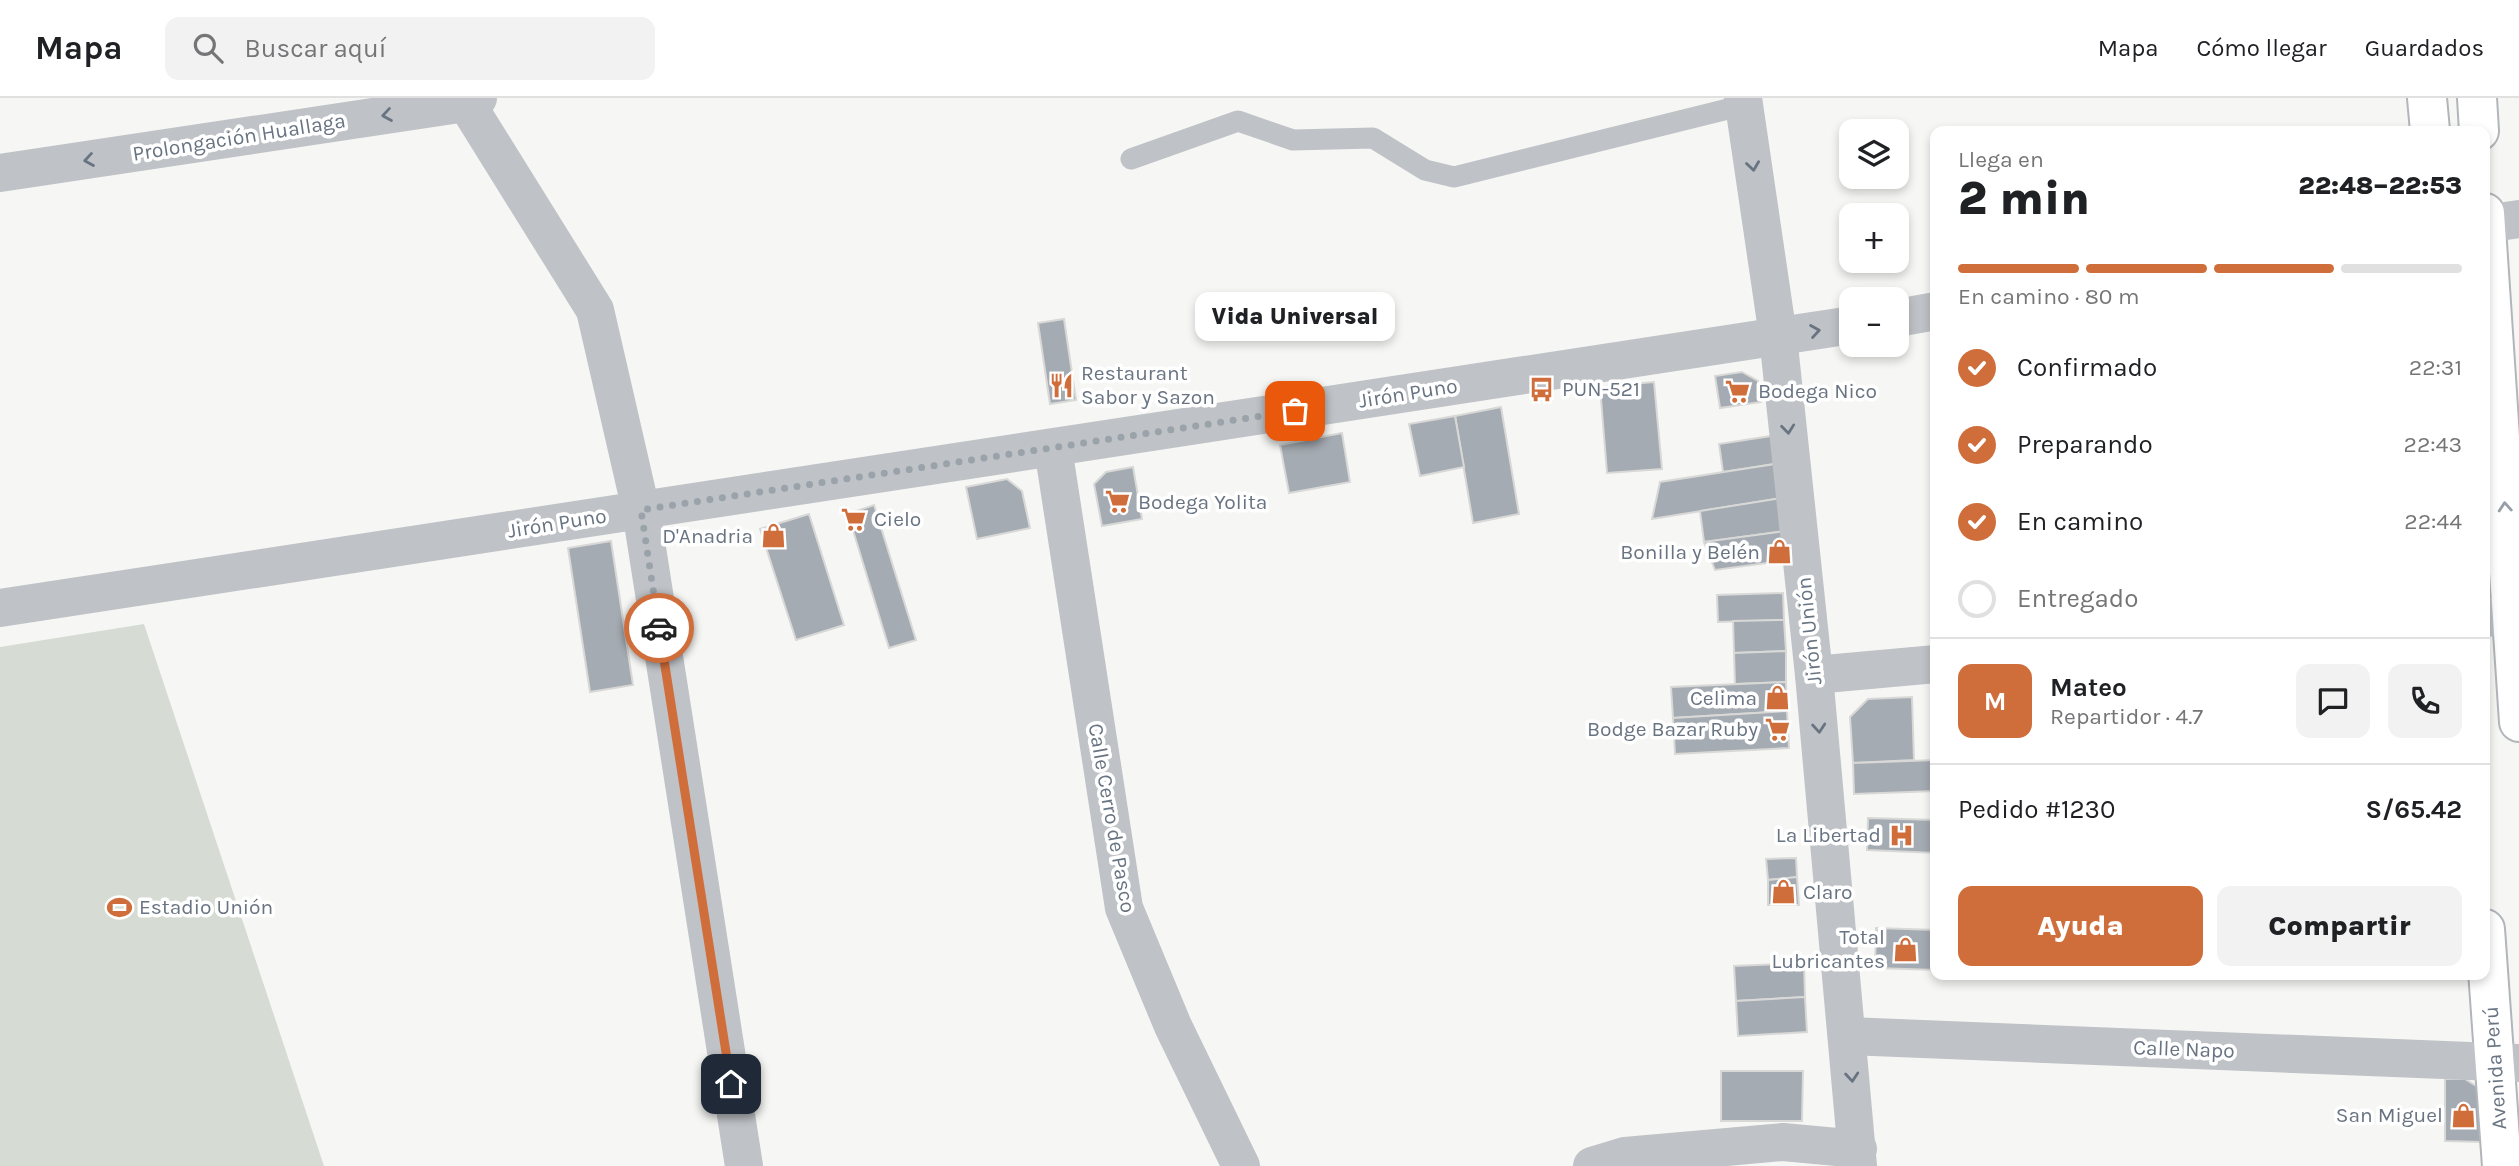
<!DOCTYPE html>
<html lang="es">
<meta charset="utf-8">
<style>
:root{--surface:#fff;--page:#f2f2f2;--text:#202124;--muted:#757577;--line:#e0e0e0;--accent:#d06e3b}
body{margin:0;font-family:Karla,sans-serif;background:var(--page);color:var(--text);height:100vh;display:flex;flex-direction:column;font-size:26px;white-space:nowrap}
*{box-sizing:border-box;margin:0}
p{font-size:23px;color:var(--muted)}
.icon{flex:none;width:38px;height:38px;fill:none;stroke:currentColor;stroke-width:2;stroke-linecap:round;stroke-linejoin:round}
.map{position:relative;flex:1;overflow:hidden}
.side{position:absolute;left:1930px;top:28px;width:560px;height:854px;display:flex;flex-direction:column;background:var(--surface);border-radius:14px;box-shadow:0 4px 10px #0003}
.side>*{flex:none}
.fabs{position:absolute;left:1839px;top:21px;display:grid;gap:14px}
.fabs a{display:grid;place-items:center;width:70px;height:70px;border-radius:14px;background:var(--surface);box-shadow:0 4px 10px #0003;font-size:35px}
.pin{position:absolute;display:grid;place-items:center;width:60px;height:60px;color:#fff;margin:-30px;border-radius:14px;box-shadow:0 4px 10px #0006}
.courier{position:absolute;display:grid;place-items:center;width:70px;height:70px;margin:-35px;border:5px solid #d06e3b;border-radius:50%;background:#fff;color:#222;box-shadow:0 2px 9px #0007}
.bubble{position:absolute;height:49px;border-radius:14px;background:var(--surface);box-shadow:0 4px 10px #0003;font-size:23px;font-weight:800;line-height:49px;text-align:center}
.headline em{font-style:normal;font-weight:800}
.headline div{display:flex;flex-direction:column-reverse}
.headline{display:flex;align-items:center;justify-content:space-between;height:119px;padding:0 28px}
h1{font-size:46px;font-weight:800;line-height:52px}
.bar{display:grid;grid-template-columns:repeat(4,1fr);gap:10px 7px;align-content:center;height:84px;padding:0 28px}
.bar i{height:9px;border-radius:5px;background:var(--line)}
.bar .active{background:var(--accent)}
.bar p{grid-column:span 4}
.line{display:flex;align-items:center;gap:18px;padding:0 28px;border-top:2px solid var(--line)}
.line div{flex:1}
.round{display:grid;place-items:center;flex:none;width:74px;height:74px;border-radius:14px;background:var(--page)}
ol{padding:0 28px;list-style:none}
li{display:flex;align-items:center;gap:21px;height:77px}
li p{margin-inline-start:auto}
li .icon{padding:7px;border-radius:50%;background:var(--accent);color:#fff;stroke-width:4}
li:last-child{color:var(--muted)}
li i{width:38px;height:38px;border:4px solid var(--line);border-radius:50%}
.button{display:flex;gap:14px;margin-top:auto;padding:14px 28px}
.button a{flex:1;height:80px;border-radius:14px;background:var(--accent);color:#fff;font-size:28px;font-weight:800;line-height:80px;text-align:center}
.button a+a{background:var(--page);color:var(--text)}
header{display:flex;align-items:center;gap:42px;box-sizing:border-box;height:98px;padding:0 35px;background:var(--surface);border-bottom:2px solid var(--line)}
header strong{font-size:33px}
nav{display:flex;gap:38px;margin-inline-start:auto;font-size:24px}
.search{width:490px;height:63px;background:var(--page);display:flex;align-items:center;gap:18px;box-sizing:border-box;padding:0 24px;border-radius:14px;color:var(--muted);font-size:26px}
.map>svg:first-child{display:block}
</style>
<header>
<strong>Mapa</strong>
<div class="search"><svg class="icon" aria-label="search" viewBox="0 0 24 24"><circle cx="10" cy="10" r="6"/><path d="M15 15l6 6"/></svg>Buscar aquí</div>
<nav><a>Mapa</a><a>Cómo llegar</a><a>Guardados</a></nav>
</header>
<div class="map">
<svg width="2519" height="1068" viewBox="0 0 2519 1068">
<rect width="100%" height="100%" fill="#f6f7f4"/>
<polygon fill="#d6dbd4" points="144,526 324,1068 0,1068 0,549"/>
<g fill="#a5abb2" stroke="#d8d8d7" stroke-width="2">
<polygon points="1064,221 1076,302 1050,306 1038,225"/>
<polygon points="1742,274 1758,283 1761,304 1720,310 1715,278"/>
<polygon points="1654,284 1662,371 1607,375 1600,289"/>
<polygon points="1501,309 1519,416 1473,425 1455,318"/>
<polygon points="1455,318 1464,369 1420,378 1409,326"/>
<polygon points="1342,335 1350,384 1289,395 1280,347"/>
<polygon points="1771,338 1775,366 1723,374 1719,346"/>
<polygon points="1775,366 1781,400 1652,421 1660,384"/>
<polygon points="1133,369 1142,421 1102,428 1094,386 1106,374"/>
<polygon points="1007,381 1022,393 1030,430 977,441 966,389"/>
<polygon points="1781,400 1785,433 1704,444 1700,413"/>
<polygon points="874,407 916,542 889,550 848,416"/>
<polygon points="809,416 844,527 796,542 760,431"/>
<polygon points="1785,433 1789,462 1715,472 1704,444"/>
<polygon points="611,443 633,587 590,594 568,450"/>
<polygon points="1783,495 1784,522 1718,524 1717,497"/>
<polygon points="1784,522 1786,553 1734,555 1733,523"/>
<polygon points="1786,553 1786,584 1735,586 1734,555"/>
<polygon points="1786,584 1787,613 1673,620 1671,589"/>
<polygon points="1912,599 1914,662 1853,665 1850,619 1868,601"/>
<polygon points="1787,613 1789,650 1675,656 1673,620"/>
<polygon points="1936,662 1936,693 1854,696 1853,665"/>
<polygon points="1868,720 1936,722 1936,755 1867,752"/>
<polygon points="1796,760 1797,779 1768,782 1766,761"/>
<polygon points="1797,779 1799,807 1768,807 1768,782"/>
<polygon points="1876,830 1936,832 1936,872 1875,870"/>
<polygon points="1804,865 1805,899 1736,903 1734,868"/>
<polygon points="1805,899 1807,934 1738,938 1736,903"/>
<polygon points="1721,973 1803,973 1802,1023 1721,1023"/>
<polygon points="2445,981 2465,981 2481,991 2481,1044 2445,1043"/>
</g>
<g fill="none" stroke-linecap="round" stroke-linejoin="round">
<defs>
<g id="primary">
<polyline points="2427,0 2430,33"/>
<polyline points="2477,0 2479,33"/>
<polyline points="2485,115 2519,624"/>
<polyline points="2485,831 2502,1068"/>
</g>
</defs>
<use href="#primary" stroke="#b2b6ba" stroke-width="42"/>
<polyline stroke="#bfc2c6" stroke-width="21" points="1131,61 1238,23 1293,42 1373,40 1425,72 1454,79 1744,7"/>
<g stroke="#bfc2c6" stroke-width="38">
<polyline points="463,0 595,212 641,412 744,1068"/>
<polyline points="1743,0 1778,238 1814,577 1858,1068"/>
<polyline points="0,75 466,5 478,0"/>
<polyline points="2485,126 2519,121"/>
<polyline points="1897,220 1936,213"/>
<polyline points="1053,350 1124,810 1173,928 1241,1068"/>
<polyline points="0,510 1852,227"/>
<polyline points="2485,520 2519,517"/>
<polyline points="1814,577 1936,566"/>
<polyline points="1848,938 2519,965"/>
<polyline points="1592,1068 1625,1058 1783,1044 1858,1051"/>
</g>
<use href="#primary" stroke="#fff" stroke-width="38"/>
</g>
<defs><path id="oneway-chevron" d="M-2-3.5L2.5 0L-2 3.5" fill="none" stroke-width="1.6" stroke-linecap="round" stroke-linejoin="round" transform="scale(1.75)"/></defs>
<g stroke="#697482">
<use href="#oneway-chevron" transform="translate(387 17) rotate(171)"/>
<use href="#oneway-chevron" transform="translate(89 62) rotate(171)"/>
<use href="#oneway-chevron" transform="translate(1753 68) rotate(82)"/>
<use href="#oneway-chevron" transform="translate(1815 233) rotate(-9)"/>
<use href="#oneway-chevron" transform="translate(1788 331) rotate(84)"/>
<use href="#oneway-chevron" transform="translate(1819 630) rotate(85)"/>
<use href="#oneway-chevron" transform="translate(1852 979) rotate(85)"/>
</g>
<use stroke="#969ea8" href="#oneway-chevron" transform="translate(2505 409) rotate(-94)"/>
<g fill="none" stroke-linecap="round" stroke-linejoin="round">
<polyline stroke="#9aa2aa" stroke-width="7" stroke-dasharray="0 12.6" points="659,530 641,412 1295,313"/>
<polyline stroke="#d06e3b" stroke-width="9" points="659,530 731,986"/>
</g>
<defs>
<symbol id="restaurant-bare" viewBox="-9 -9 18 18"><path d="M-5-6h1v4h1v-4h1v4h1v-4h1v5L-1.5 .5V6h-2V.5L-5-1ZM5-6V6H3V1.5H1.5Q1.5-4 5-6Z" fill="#d06e3b" stroke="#fff" stroke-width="2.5" paint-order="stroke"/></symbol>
<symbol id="bus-bare" viewBox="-9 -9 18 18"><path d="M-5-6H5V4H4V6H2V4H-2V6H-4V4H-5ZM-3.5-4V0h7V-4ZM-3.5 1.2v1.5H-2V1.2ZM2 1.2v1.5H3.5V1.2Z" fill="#d06e3b" stroke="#fff" stroke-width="2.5" paint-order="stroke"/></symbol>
<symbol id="supermarket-bare" viewBox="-9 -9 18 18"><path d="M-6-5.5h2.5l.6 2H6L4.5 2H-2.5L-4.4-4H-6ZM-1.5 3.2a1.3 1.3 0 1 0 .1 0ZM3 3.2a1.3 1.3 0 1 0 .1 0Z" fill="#d06e3b" stroke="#fff" stroke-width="2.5" paint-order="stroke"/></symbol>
<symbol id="shop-bare" viewBox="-9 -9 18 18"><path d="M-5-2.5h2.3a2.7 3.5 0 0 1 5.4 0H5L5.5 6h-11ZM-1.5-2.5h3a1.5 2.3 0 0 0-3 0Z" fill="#d06e3b" stroke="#fff" stroke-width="2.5" paint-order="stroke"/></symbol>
<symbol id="hospital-bare" viewBox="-9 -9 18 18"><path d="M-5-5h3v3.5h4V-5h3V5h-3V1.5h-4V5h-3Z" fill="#d06e3b" stroke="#fff" stroke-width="2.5" paint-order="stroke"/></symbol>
<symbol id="stadium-bare" viewBox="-9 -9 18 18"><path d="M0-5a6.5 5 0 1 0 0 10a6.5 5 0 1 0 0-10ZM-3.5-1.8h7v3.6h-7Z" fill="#d06e3b" stroke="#fff" stroke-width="2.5" paint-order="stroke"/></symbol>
</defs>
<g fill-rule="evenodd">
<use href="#restaurant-bare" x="1044" y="270" width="35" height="35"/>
<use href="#bus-bare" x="1524" y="274" width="35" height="35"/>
<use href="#supermarket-bare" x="1720" y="276" width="35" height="35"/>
<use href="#supermarket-bare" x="1100" y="386" width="35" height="35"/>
<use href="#supermarket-bare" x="836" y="404" width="35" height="35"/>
<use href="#shop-bare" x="756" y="420" width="35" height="35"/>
<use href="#shop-bare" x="1762" y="436" width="35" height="35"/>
<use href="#shop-bare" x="1760" y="582" width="35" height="35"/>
<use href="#supermarket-bare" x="1760" y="614" width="35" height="35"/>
<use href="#hospital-bare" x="1884" y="720" width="35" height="35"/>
<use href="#shop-bare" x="1766" y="776" width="35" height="35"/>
<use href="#stadium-bare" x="102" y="792" width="35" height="35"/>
<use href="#shop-bare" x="1888" y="834" width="35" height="35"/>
<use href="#shop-bare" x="2446" y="1000" width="35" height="35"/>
</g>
<g text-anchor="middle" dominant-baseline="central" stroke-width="7" stroke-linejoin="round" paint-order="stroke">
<g font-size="21" fill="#697482" stroke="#fff">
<text transform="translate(239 39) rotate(-9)">Prolongación Huallaga</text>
<text transform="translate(1408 295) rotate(-9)">Jirón Puno</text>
<text transform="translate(557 425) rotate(-9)">Jirón Puno</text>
<text transform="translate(1809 533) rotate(-96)">Jirón Unión</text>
<text transform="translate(1112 720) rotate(80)">Calle Cerro de Pasco</text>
<text transform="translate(2184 951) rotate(2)">Calle Napo</text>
<text transform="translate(2495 970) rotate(-94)">Avenida Perú</text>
</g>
<g font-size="21" fill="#697482" stroke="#fff" text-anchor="start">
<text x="1081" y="275">Restaurant<tspan x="1081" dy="24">Sabor y Sazon</tspan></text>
<text x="1562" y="291">PUN-521</text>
<text x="1758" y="293">Bodega Nico</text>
<text x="1138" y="404">Bodega Yolita</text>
<text x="874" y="421">Cielo</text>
<text x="753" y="438" text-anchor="end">D'Anadria</text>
<text x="1760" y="454" text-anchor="end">Bonilla y Belén</text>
<text x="1757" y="600" text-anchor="end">Celima</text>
<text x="1758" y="631" text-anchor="end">Bodge Bazar Ruby</text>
<text x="1881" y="737" text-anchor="end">La Libertad</text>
<text x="1803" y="794">Claro</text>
<text x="139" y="809">Estadio Unión</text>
<text x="1885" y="839" text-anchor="end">Total<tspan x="1885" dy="24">Lubricantes</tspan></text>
<text x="2443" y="1017" text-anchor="end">San Miguel</text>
</g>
</g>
</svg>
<div class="fabs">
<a><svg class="icon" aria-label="layers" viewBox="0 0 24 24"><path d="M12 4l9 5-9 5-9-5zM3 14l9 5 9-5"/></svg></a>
<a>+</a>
<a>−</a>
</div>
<div class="pin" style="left:1295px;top:313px;background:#ea580c"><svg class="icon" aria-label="bag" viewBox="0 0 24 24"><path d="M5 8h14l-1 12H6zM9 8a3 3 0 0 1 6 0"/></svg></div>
<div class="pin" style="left:731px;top:986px;background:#1f2937"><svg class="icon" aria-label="home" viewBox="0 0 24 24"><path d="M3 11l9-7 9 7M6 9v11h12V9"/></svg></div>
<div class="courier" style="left:659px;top:530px"><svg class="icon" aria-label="car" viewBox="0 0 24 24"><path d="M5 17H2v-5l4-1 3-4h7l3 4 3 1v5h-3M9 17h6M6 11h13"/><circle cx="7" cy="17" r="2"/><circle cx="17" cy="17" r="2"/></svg></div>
<div class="bubble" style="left:1195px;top:194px;width:200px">Vida Universal</div>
<section class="side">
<div class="headline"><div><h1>2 min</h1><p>Llega en</p></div><em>22:48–22:53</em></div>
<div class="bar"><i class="active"></i><i class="active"></i><i class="active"></i><i></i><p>En camino · 80 m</p></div>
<ol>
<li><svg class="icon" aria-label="check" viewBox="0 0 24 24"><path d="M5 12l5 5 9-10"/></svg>Confirmado<p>22:31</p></li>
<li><svg class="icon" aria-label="check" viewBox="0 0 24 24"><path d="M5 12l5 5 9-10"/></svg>Preparando<p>22:43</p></li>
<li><svg class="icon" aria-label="check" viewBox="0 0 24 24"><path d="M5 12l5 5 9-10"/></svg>En camino<p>22:44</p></li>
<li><i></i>Entregado</li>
</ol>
<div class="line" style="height:126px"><b class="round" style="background:var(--accent);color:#fff">M</b><div><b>Mateo</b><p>Repartidor · 4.7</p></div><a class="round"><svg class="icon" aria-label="chat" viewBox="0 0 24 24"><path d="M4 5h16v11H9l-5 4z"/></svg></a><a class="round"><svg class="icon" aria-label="phone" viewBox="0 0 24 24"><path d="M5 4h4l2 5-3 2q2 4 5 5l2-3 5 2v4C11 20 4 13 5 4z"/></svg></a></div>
<div class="line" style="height:91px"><div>Pedido #1230</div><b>S/65.42</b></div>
<div class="button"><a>Ayuda</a><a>Compartir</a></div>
</section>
</div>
